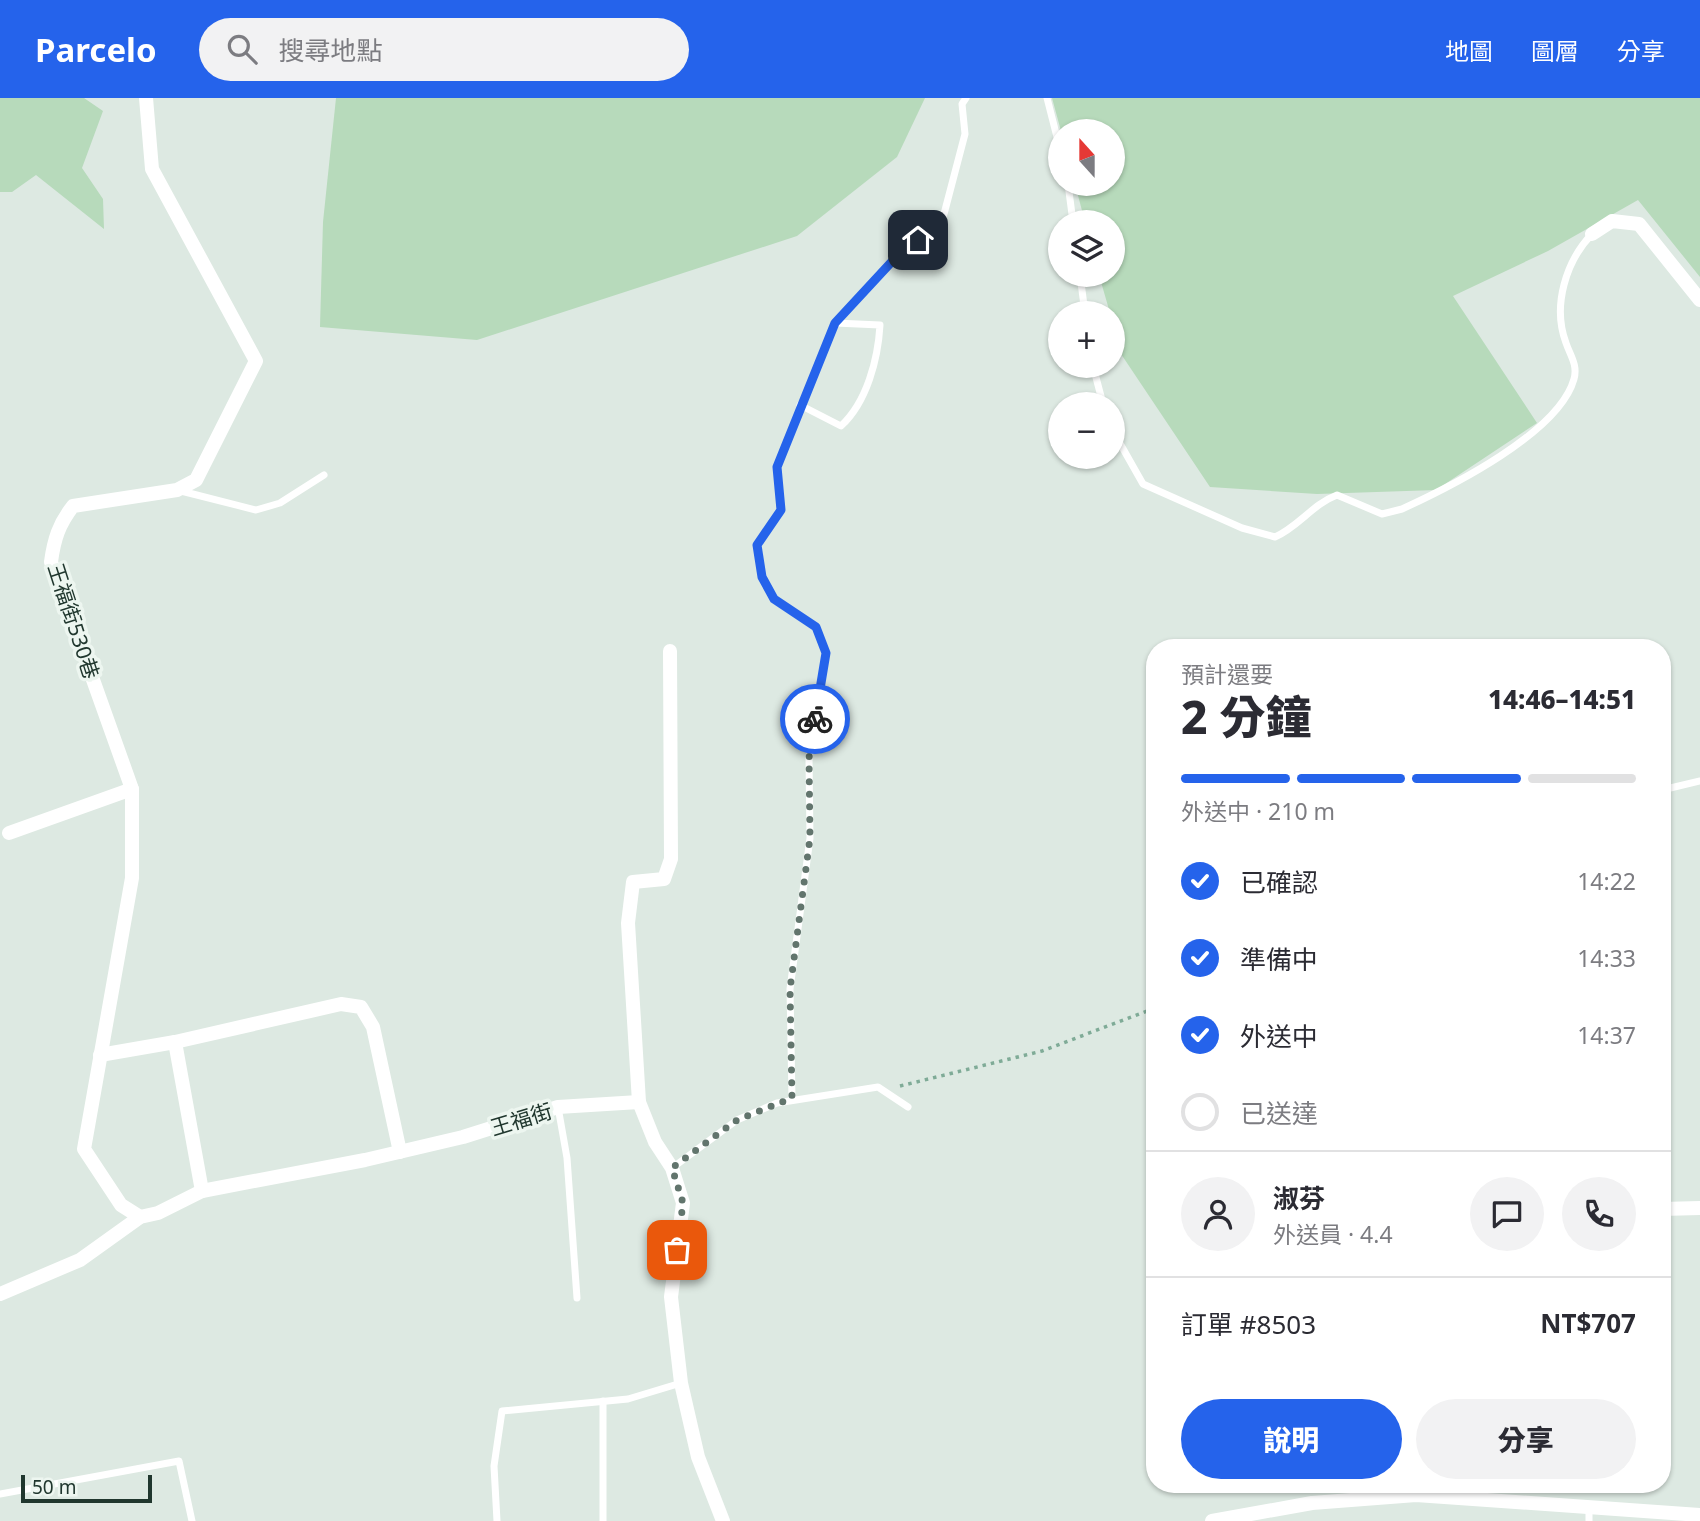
<!DOCTYPE html>
<html lang="zh-TW">
<meta charset="utf-8">
<style>
:root{--surface:#fff;--page:#f2f2f3;--text:#2b2b33;--muted:#7c7c81;--line:#e1e1e2;--accent:#2563eb}
body{margin:0;font-family:"Noto Sans","Noto Sans TC",sans-serif;background:var(--page);color:var(--text);height:100vh;display:flex;flex-direction:column;font-size:26px;white-space:nowrap}
*{box-sizing:border-box;margin:0}
p{font-size:23px;color:var(--muted)}
.icon{flex:none;width:38px;height:38px;fill:none;stroke:currentColor;stroke-width:2;stroke-linecap:round;stroke-linejoin:round}
.map{position:relative;flex:1;overflow:hidden}
.side{position:absolute;left:1146px;top:541px;width:525px;height:854px;display:flex;flex-direction:column;background:var(--surface);border-radius:28px;box-shadow:0 2px 5px #0004}
.side>*{flex:none}
.needle{width:46px;rotate:339deg}
.buttons{position:absolute;left:1048px;top:21px;display:grid;gap:14px}
.buttons a{display:grid;place-items:center;width:77px;height:77px;border-radius:50%;background:var(--surface);box-shadow:0 2px 5px #0004;font-size:35px}
.scale{position:absolute;left:21px;bottom:18px;width:131px;box-sizing:border-box;padding-left:7px;border:4px solid #20372e;border-top:0;font-size:19px;line-height:24px;white-space:nowrap;color:#20372e;-webkit-text-stroke:5px #edf6f0;paint-order:stroke}
.pin{position:absolute;display:grid;place-items:center;width:60px;height:60px;color:#fff;margin:-30px;border-radius:14px;box-shadow:0 4px 10px #0006}
.courier{position:absolute;display:grid;place-items:center;width:70px;height:70px;margin:-35px;border:5px solid #2563eb;border-radius:50%;background:#fff;color:#222;box-shadow:0 2px 9px #0007}
.headline em{font-style:normal;font-weight:800}
.headline div{display:flex;flex-direction:column-reverse}
.headline{display:flex;align-items:center;justify-content:space-between;height:119px;padding:0 35px}
h1{font-size:46px;font-weight:800;line-height:52px}
.bar{display:grid;grid-template-columns:repeat(4,1fr);gap:10px 7px;align-content:center;height:84px;padding:0 35px}
.bar i{height:9px;border-radius:5px;background:var(--line)}
.bar .current{background:var(--accent)}
.bar p{grid-column:span 4}
.line{display:flex;align-items:center;gap:18px;padding:0 35px;border-top:2px solid var(--line)}
.line div{flex:1}
.round{display:grid;place-items:center;flex:none;width:74px;height:74px;border-radius:37px;background:var(--page)}
ol{padding:0 35px;list-style:none}
li{display:flex;align-items:center;gap:21px;height:77px}
li p{margin-inline-start:auto}
li .icon{padding:7px;border-radius:50%;background:var(--accent);color:#fff;stroke-width:4}
li:last-child{color:var(--muted)}
li i{width:38px;height:38px;border:4px solid var(--line);border-radius:50%}
.primary-button{display:flex;gap:14px;margin-top:auto;padding:14px 35px}
.primary-button a{flex:1;height:80px;border-radius:42px;background:var(--accent);color:#fff;font-size:28px;font-weight:800;line-height:80px;text-align:center}
.primary-button a+a{background:var(--page);color:var(--text)}
header{display:flex;align-items:center;gap:42px;box-sizing:border-box;height:98px;padding:0 35px;background:var(--accent);color:#fff}
header strong{font-size:33px}
nav{display:flex;gap:38px;margin-inline-start:auto;font-size:24px}
.search{width:490px;height:63px;background:var(--page);display:flex;align-items:center;gap:18px;box-sizing:border-box;padding:0 24px;border-radius:38px;color:var(--muted);font-size:26px}
.map>svg:first-child{display:block}
</style>
<header>
<strong>Parcelo</strong>
<div class="search"><svg class="icon" aria-label="search" viewBox="0 0 24 24"><circle cx="10" cy="10" r="6"/><path d="M15 15l6 6"/></svg>搜尋地點</div>
<nav><a>地圖</a><a>圖層</a><a>分享</a></nav>
</header>
<div class="map">
<svg width="1700" height="1423" viewBox="0 0 1700 1423">
<rect width="100%" height="100%" fill="#dde9e2"/>
<g fill="#b7dabb">
<polygon points="0,0 84,0 103,13 82,70 103,101 104,131 36,77 12,94 0,94"/>
<polygon points="336,0 925,0 897,59 797,138 477,242 320,229 323,124"/>
<polygon points="1052,0 1700,0 1700,179 1638,102 1548,153 1453,198 1537,325 1436,392 1317,396 1210,389 1121,256 1113,215 1110,215 1099,177 1113,177 1113,124 1085,124 1075,86 1113,86 1113,33 1061,33"/>
</g>
<g fill="none" stroke-linecap="round" stroke-linejoin="round">
<polyline stroke="#7fab97" stroke-width="3.5" stroke-dasharray="3.5 5" stroke-linecap="butt" points="900,988 1042,953 1155,910"/>
<g stroke="#fff" stroke-width="7">
<polyline points="1047,0 1060,51"/>
<polyline points="1068,86 1073,124"/>
<polyline points="1080,177 1085,215"/>
<polyline points="1093,268 1103,306"/>
<path d="M800 307 841 328C867 304 878 261 880 227L835 225"/>
<path d="M1113 333 1143 386 1242 430 1275 439C1298 429 1313 406 1337 397L1382 416 1402 411C1450 389 1559 335 1574 281 1578 267 1570 257 1566 245 1552 208 1566 163 1592 136"/>
<polyline points="181,393 256,412 280,405 324,377"/>
<polyline points="1662,692 1700,683"/>
<polyline points="792,1000 790,891 810,740 809,661 826,555 816,529 773,501 762,479 757,447 781,412 777,370 835,225 898,157 937,127 944,116 965,36 962,6 966,0"/>
<polyline points="558,1009 567,1060 577,1200"/>
<polyline points="672,1070 737,1022 777,1005 878,989 908,1009"/>
<polyline points="603,1303 603,1423"/>
<polyline points="0,1396 179,1363 192,1423"/>
<polyline points="497,1423 494,1368 502,1313 628,1301 681,1285"/>
<polyline points="1589,1423 1589,1408"/>
</g>
<g stroke="#fff" stroke-width="14">
<polyline points="1592,136 1612,123 1639,126 1700,202"/>
<polyline points="670,553 671,761 664,781 633,784 628,825 639,1004 655,1044 672,1070 683,1105 671,1199 681,1285 698,1359 723,1423"/>
<polyline points="9,735 132,691"/>
<polyline points="175,944 202,1093"/>
<polyline points="100,957 175,944 341,906 361,909 373,929 400,1054"/>
<polyline points="1662,1111 1700,1110"/>
<path d="M140 1119 121 1107 84 1051 132 780V691L51 464C54 441 59 426 73 408L177 392 196 382 256 263 152 71 146 0"/>
<polyline points="0,1196 80,1162 140,1119 158,1115 202,1093 365,1062 463,1039 558,1009 639,1004"/>
<polyline points="1212,1423 1312,1405 1416,1397 1700,1417"/>
</g>
</g>
<g fill="none" stroke-linecap="round" stroke-linejoin="round">
<polyline stroke="#62756d" stroke-width="7" stroke-dasharray="0 12.6" points="677,1152 683,1105 672,1070 737,1022 792,1000 790,891 810,740 809,660 815,621"/>
<polyline stroke="#2563eb" stroke-width="9" points="815,621 826,555 816,529 774,501 762,479 757,447 781,412 777,369 835,225 898,157 918,142"/>
</g>
<g text-anchor="middle" dominant-baseline="central" stroke-width="7" stroke-linejoin="round" paint-order="stroke">
<g font-size="21" fill="#20372e" stroke="#edf6f0">
<text transform="translate(74 523) rotate(72)">王福街530巷</text>
<text transform="translate(521 1021) rotate(-17)">王福街</text>
</g>
</g>
</svg>
<div class="buttons">
<a><svg class="needle" viewBox="-14 -14 28 28"><path d="M0-13l5 13h-10z" fill="#e53935"/><path d="M0 13l5-13h-10z" fill="#7c7c81"/></svg></a>
<a><svg class="icon" aria-label="layers" viewBox="0 0 24 24"><path d="M12 4l9 5-9 5-9-5zM3 14l9 5 9-5"/></svg></a>
<a>+</a>
<a>−</a>
</div>
<div class="scale">50 m</div>
<div class="pin" style="left:677px;top:1152px;background:#ea580c"><svg class="icon" aria-label="bag" viewBox="0 0 24 24"><path d="M5 8h14l-1 12H6zM9 8a3 3 0 0 1 6 0"/></svg></div>
<div class="pin" style="left:918px;top:142px;background:#1f2937"><svg class="icon" aria-label="home" viewBox="0 0 24 24"><path d="M3 11l9-7 9 7M6 9v11h12V9"/></svg></div>
<div class="courier" style="left:815px;top:621px"><svg class="icon" aria-label="bike" viewBox="0 0 24 24"><circle cx="6" cy="16" r="4"/><circle cx="18" cy="16" r="4"/><path d="M6 16l4-8h5l3 8M10 8l3 8H6M13 5h3"/></svg></div>
<section class="side">
<div class="headline"><div><h1>2 分鐘</h1><p>預計還要</p></div><em>14:46–14:51</em></div>
<div class="bar"><i class="current"></i><i class="current"></i><i class="current"></i><i></i><p>外送中 · 210 m</p></div>
<ol>
<li><svg class="icon" aria-label="check" viewBox="0 0 24 24"><path d="M5 12l5 5 9-10"/></svg>已確認<p>14:22</p></li>
<li><svg class="icon" aria-label="check" viewBox="0 0 24 24"><path d="M5 12l5 5 9-10"/></svg>準備中<p>14:33</p></li>
<li><svg class="icon" aria-label="check" viewBox="0 0 24 24"><path d="M5 12l5 5 9-10"/></svg>外送中<p>14:37</p></li>
<li><i></i>已送達</li>
</ol>
<div class="line" style="height:126px"><a class="round"><svg class="icon" aria-label="person" viewBox="0 0 24 24"><circle cx="12" cy="8" r="4"/><path d="M4 21q1-7 8-7t8 7"/></svg></a><div><b>淑芬</b><p>外送員 · 4.4</p></div><a class="round"><svg class="icon" aria-label="chat" viewBox="0 0 24 24"><path d="M4 5h16v11H9l-5 4z"/></svg></a><a class="round"><svg class="icon" aria-label="phone" viewBox="0 0 24 24"><path d="M5 4h4l2 5-3 2q2 4 5 5l2-3 5 2v4C11 20 4 13 5 4z"/></svg></a></div>
<div class="line" style="height:91px"><div>訂單 #8503</div><b>NT$707</b></div>
<div class="primary-button"><a>說明</a><a>分享</a></div>
</section>
</div>
